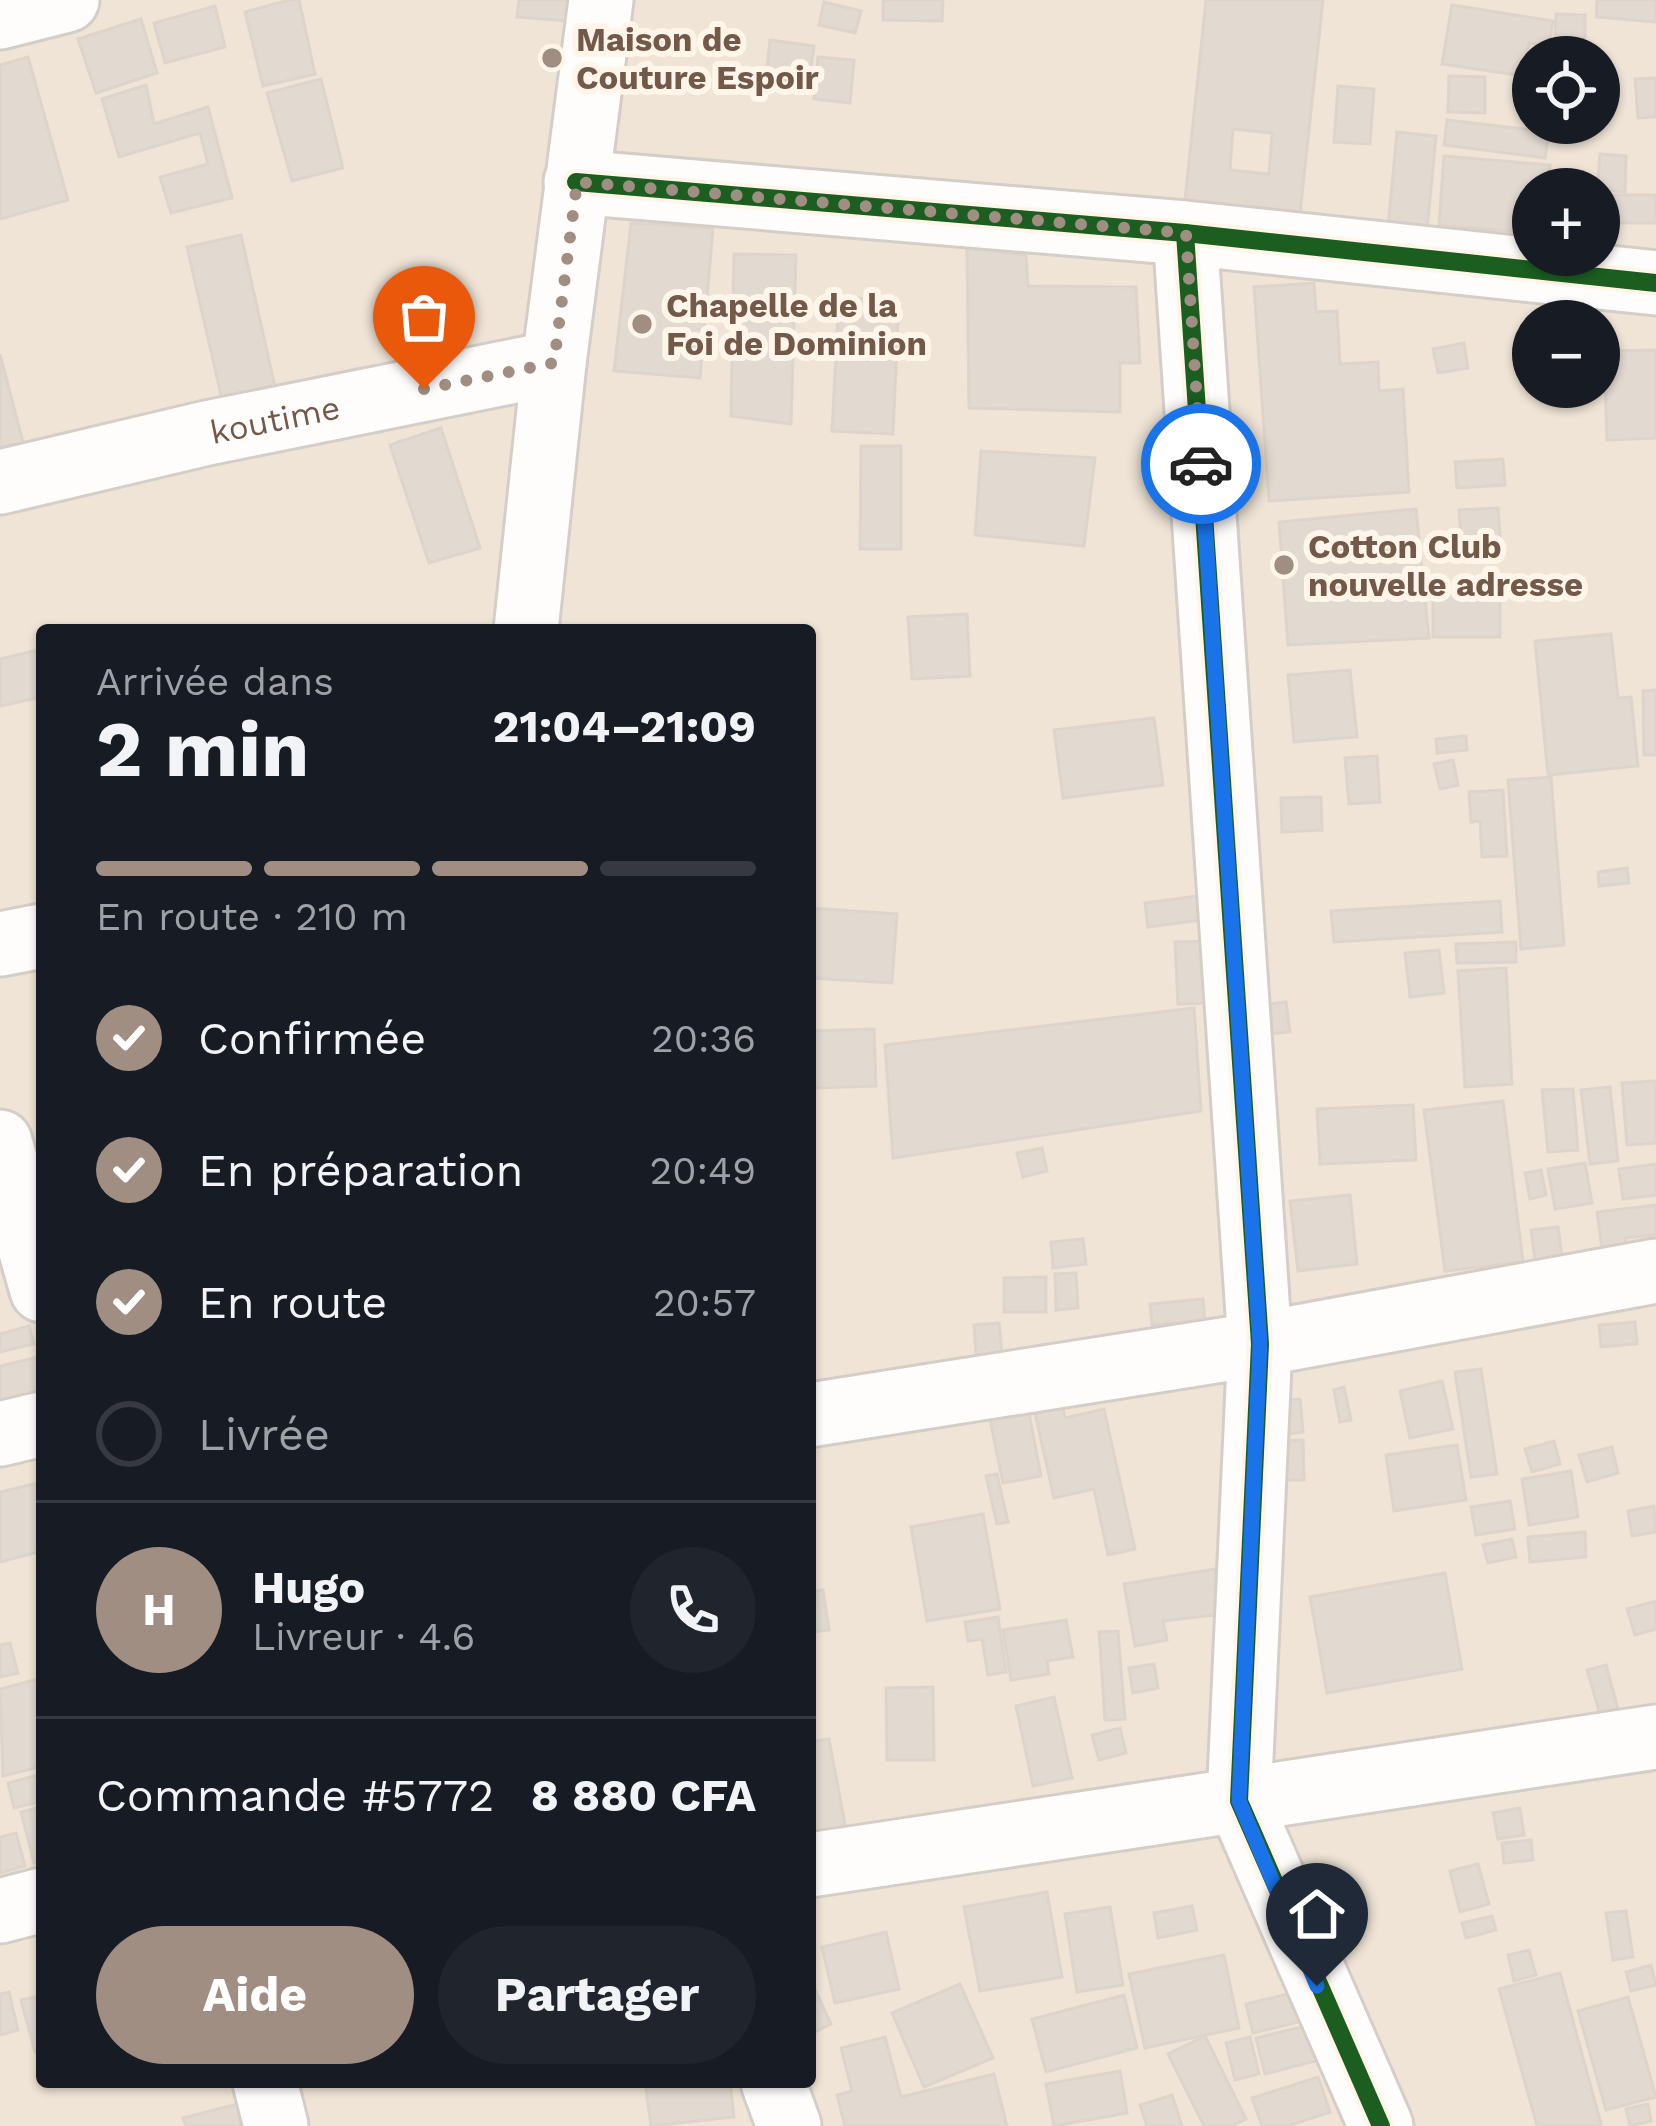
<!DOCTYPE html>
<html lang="fr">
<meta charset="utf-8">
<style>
:root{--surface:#171b24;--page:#20242c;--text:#f1f3f6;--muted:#9ea1a6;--line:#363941;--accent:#a08e82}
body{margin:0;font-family:"Work Sans",sans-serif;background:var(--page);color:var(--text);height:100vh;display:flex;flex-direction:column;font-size:45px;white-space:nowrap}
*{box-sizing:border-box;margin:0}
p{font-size:39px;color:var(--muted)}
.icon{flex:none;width:66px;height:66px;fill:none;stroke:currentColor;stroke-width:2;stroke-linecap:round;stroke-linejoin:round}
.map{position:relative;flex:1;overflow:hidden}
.details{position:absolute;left:36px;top:624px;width:780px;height:1464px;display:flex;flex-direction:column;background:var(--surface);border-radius:12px;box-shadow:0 3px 9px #0004}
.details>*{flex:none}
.controls{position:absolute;left:1512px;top:36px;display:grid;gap:24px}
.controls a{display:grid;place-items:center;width:108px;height:108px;border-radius:50%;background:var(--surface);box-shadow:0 3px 9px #0004;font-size:60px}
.pin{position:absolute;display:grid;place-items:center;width:102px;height:102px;color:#fff;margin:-123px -51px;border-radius:50% 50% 50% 0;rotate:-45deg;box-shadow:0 0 12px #0007}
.pin .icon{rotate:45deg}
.courier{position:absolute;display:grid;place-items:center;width:120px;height:120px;margin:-60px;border:9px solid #1a73e8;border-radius:50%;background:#fff;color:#222;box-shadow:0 3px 15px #0007}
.headline em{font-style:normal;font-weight:700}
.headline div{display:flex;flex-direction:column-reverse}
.headline{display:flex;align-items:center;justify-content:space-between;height:204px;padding:0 60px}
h1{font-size:78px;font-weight:700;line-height:90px}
.bar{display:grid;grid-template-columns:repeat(4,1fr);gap:18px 12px;align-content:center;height:144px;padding:0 60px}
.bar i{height:15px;border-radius:9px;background:var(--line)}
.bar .on{background:var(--accent)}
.bar p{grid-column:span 4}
.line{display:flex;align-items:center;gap:30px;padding:0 60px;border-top:3px solid var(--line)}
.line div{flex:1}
.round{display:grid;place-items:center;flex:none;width:126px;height:126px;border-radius:63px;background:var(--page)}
ol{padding:0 60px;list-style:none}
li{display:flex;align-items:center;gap:36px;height:132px}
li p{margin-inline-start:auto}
li .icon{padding:12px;border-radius:50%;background:var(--accent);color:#fff;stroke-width:4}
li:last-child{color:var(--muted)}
li i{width:66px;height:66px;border:6px solid var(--line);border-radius:50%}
.action{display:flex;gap:24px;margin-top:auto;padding:24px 60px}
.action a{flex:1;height:138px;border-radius:72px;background:var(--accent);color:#fff;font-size:48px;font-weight:700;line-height:138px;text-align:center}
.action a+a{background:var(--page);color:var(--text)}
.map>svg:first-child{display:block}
</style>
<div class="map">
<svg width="1656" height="2126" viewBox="0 0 1656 2126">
<rect width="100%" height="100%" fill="#f5f1e9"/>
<path fill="#efe4d6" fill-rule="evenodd" d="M0 0H1656V2126H0ZM1533 57H1599V123H1533ZM1533 189H1599V255H1533ZM1533 321H1599V387H1533ZM42 630H810V2082H42Z"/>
<g fill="#e2d9d1" stroke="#ded4cb" stroke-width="3" fill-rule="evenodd">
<polygon points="289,0 299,0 315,74 263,86 245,12"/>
<polygon points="519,0 582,0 580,22 517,17"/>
<polygon points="883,0 943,0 942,21 883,20"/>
<path d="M1206 0H1323L1300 213 1185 200ZM1233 129 1272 133 1269 174 1230 170Z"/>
<polygon points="1597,0 1656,0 1656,22 1596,17"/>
<polygon points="824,2 861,11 855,33 819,25"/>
<polygon points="1452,5 1553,21 1549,47 1529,43 1524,76 1442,64"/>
<polygon points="215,6 225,47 165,63 154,23"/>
<polygon points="1556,14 1585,15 1585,38 1576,38 1576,51 1555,50"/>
<polygon points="141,19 157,73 96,93 78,39"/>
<polygon points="770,40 814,46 809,82 766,77"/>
<polygon points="28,57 68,200 0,219 0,65"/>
<polygon points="818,57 854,60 850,103 814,99"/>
<polygon points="1449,76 1485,77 1485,113 1448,112"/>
<polygon points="1656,78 1656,117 1638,118 1635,79"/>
<polygon points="321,79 343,168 292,181 267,93"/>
<polygon points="146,85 154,124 208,107 232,198 171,213 160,177 208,164 200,133 119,157 102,99"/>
<polygon points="1338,86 1374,89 1370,144 1334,142"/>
<polygon points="1447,120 1549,132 1545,158 1444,145"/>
<polygon points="1397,132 1436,136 1427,230 1388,227"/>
<polygon points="1600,154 1626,156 1625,192 1597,189"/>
<polygon points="1444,156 1550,165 1548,189 1533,189 1533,233 1439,225"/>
<rect x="1612" y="195" width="44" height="28"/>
<polygon points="631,223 713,228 700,378 614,371"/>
<polygon points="241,235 277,396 224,408 187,247"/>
<polygon points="967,248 1026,255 1028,286 1136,287 1140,363 1120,363 1120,412 969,408"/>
<polygon points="734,254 796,255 791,424 731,416"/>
<polygon points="1314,283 1316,312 1337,311 1340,364 1378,362 1379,391 1403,389 1409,492 1269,501 1254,287"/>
<polygon points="839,297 899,301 893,434 832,431"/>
<polygon points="1464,343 1468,368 1438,373 1433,349"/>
<polygon points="1656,350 1656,438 1607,440 1604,351"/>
<polygon points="0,354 26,454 0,462"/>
<polygon points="441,428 480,548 429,563 390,445"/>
<polygon points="861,446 901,446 901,549 860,549"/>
<polygon points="981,451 1095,458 1084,546 975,535"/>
<polygon points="1503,459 1505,485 1457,488 1455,462"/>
<polygon points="1498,508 1501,551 1462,554 1459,510"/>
<polygon points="1416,509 1429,638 1288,645 1279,522"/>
<rect x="1433" y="586" width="67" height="51"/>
<polygon points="967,614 970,676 912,679 908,617"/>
<polygon points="1611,634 1618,698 1631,697 1638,766 1548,775 1535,641"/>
<polygon points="42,649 42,697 0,706 0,659"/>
<polygon points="1350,670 1357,737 1294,742 1288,675"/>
<polygon points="1656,690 1656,755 1644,755 1643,691"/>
<polygon points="1154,718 1163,785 1063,798 1054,730"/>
<polygon points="1466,736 1467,750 1437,753 1436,739"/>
<polygon points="1377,756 1380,802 1349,804 1345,758"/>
<polygon points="1453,760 1458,785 1440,789 1434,764"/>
<polygon points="1551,777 1564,945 1521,949 1508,780"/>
<polygon points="1503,790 1507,856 1482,857 1480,821 1471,822 1469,792"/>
<polygon points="1321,797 1322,830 1282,832 1281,798"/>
<polygon points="1627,868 1629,883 1599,886 1598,872"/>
<polygon points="1212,894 1216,918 1148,927 1145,903"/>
<polygon points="1500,901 1502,932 1334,942 1331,911"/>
<polygon points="810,908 897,914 892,983 810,978"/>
<polygon points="1216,941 1219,1003 1178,1004 1175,942"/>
<polygon points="1516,942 1516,962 1457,963 1456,944"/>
<polygon points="1439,950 1444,993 1410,997 1405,953"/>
<polygon points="1506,968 1512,1084 1465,1087 1458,971"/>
<polygon points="1286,1002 1290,1032 1271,1034 1267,1004"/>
<polygon points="1194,1008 1201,1111 893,1158 885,1045"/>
<polygon points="874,1029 876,1086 814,1088 811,1031"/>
<polygon points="1656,1081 1656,1143 1627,1145 1622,1083"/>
<polygon points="1610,1087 1618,1161 1590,1164 1581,1090"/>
<polygon points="1573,1089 1578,1150 1548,1152 1542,1090"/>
<polygon points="1503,1101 1523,1262 1445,1271 1424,1110"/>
<polygon points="1413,1105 1416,1160 1320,1164 1317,1109"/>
<polygon points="1042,1148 1047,1171 1023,1177 1017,1153"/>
<polygon points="1585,1163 1592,1203 1555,1209 1548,1169"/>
<polygon points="1656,1164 1656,1195 1623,1199 1619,1169"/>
<polygon points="1541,1170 1546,1195 1530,1199 1525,1173"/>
<polygon points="1350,1195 1357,1264 1298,1271 1290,1201"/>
<polygon points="1656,1205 1656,1235 1625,1238 1627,1252 1603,1256 1597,1212"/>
<polygon points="1558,1227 1563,1264 1536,1267 1531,1230"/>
<polygon points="1083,1239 1086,1264 1053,1268 1051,1242"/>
<polygon points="1076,1273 1078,1308 1056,1310 1055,1274"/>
<polygon points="1046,1277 1046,1312 1004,1312 1004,1278"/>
<polygon points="1203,1299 1205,1321 1152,1325 1150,1304"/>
<polygon points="1635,1322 1637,1344 1601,1347 1599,1325"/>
<polygon points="999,1323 1002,1353 976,1355 974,1325"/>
<polygon points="29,1326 34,1344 0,1352 0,1334"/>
<polygon points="42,1356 42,1395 0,1406 0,1366"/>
<polygon points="1481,1369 1497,1474 1471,1477 1455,1372"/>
<polygon points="1442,1381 1453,1429 1410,1438 1400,1391"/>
<polygon points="1344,1387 1351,1420 1340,1422 1334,1390"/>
<polygon points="1300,1399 1303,1432 1287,1434 1284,1400"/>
<polygon points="1028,1408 1041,1476 1003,1483 989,1415"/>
<polygon points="1063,1408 1065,1418 1104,1409 1135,1549 1108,1555 1094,1489 1054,1498 1035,1413"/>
<polygon points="1303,1440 1304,1480 1282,1480 1282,1441"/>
<polygon points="1554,1441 1560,1464 1532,1472 1525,1449"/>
<polygon points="1457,1445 1466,1500 1394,1511 1386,1455"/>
<polygon points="1612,1447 1618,1473 1587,1482 1579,1455"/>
<polygon points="1571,1471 1578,1517 1529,1525 1522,1479"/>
<polygon points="997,1474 1008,1522 997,1524 986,1476"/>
<polygon points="42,1482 42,1551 0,1562 0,1492"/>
<polygon points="1510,1501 1515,1529 1476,1535 1471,1507"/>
<polygon points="1654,1506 1656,1532 1632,1536 1628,1511"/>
<polygon points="983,1514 1000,1609 927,1621 911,1527"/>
<polygon points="1585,1532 1586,1557 1530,1562 1528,1537"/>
<polygon points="1512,1539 1516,1557 1488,1563 1483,1545"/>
<polygon points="1215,1569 1223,1614 1163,1621 1167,1640 1135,1646 1124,1584"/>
<polygon points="1445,1573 1462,1669 1327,1693 1310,1597"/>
<polygon points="823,1590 829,1630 810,1632 810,1592"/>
<polygon points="1656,1601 1656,1629 1635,1635 1627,1609"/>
<polygon points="998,1617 1006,1672 988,1675 982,1639 968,1641 965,1622"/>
<polygon points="1066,1620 1073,1657 1047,1661 1049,1674 1011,1680 1003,1630"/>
<polygon points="1118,1631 1125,1719 1105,1720 1099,1632"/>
<polygon points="10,1643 18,1673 0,1677 0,1645"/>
<polygon points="1154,1664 1158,1688 1133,1693 1129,1668"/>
<polygon points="1606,1665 1618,1709 1600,1714 1587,1670"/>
<polygon points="42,1678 42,1766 3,1776 0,1689"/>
<polygon points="933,1687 934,1760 887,1760 886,1688"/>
<polygon points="1054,1697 1072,1778 1033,1786 1016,1706"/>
<polygon points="1120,1728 1126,1753 1099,1760 1092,1735"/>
<polygon points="829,1739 848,1840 810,1847 810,1742"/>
<polygon points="42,1774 42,1801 14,1808 8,1783"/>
<polygon points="42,1807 42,1861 34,1863 21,1812"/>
<polygon points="1520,1808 1524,1835 1498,1839 1493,1813"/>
<polygon points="16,1833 25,1866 0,1873 0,1837"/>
<polygon points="1531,1840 1533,1860 1504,1863 1502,1843"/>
<polygon points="1478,1864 1489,1904 1460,1912 1450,1871"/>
<polygon points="1047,1892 1062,1977 980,1991 964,1907"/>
<polygon points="1192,1906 1197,1930 1158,1938 1154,1913"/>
<polygon points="1110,1907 1123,1985 1077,1992 1065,1914"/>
<polygon points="1626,1911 1633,1957 1613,1960 1606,1913"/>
<polygon points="1492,1916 1496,1930 1466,1938 1462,1923"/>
<polygon points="886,1932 899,1989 835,2003 822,1947"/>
<polygon points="1529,1950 1536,1975 1514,1981 1508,1955"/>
<polygon points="1224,1955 1239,2028 1145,2048 1129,1974"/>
<polygon points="1651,1965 1656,1985 1631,1991 1626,1972"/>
<polygon points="1560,1973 1601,2124 1594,2126 1537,2126 1499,1989"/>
<polygon points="812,1983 831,2024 811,2034 810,1984"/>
<polygon points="960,1984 993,2058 924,2087 892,2013"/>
<polygon points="1300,1991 1307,2020 1253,2033 1246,2004"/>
<polygon points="9,1992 18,2030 0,2035 0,1994"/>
<polygon points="42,1995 42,2050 35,2052 21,2000"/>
<polygon points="1124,1995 1137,2048 1046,2072 1032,2019"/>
<polygon points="1628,1997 1656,2097 1606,2110 1578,2011"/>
<polygon points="1314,2024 1323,2059 1265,2074 1256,2038"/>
<polygon points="1205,2036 1246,2119 1231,2126 1204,2126 1168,2054"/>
<polygon points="885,2037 901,2097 994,2074 1007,2126 845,2126 837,2095 852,2091 841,2048"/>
<polygon points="1250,2037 1259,2074 1235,2080 1226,2043"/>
<polygon points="1120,2071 1127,2113 1054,2126 1046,2084"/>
<polygon points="1318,2077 1330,2112 1288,2126 1262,2126 1252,2098"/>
<polygon points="645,2082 730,2082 734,2117 651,2126"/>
<polygon points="1172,2095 1182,2126 1147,2126 1140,2105"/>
<polygon points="253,2100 260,2126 186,2126 183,2118"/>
<polygon points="1648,2104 1651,2121 1630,2126 1626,2109"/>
</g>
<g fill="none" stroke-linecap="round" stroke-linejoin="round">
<defs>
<g id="minor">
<polyline points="0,17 67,0"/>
<polyline points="576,182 1185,233 1656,283"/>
<polyline points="1185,233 1260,1344 1239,1801 1381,2126"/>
<path id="s1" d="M0 482 207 433 554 363"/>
<polyline points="526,630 554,363 601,0"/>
<polyline points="0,944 42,936"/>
<polyline points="0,1142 42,1290"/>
<polyline points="810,1415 1260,1344 1656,1271"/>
<polyline points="0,1434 42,1424"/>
<polyline points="810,1865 1656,1737"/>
<polyline points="0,1911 42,1900"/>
<polyline points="265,2082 276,2126"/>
<polyline points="773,2082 789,2126"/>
</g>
</defs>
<use href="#minor" stroke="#d5cec7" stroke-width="69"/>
<use href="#minor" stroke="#fefdfc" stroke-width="63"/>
<defs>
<g id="cycleway">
<polyline points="576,182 1185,233 1656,283"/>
<polyline points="1185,233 1260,1344 1239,1801 1381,2126"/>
</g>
</defs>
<use href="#cycleway" stroke="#fff6e9" stroke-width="26"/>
<use href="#cycleway" stroke="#1b5e20" stroke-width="18"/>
</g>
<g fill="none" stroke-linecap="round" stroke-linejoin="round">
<polyline stroke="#a08e82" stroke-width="12" stroke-dasharray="0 21.6" points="424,389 554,363 577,182 1186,233 1201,464"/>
<polyline stroke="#1a73e8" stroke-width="15" points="1201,464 1260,1344 1239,1801 1317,1986"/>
</g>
<g fill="#a08e82" stroke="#fff6e9" stroke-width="4.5">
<circle cx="552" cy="58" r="12"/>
<circle cx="642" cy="324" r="12"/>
<circle cx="1284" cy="565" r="12"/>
</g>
<g text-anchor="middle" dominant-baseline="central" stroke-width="12" stroke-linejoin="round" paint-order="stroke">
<g font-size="33" font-weight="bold" fill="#73594a" stroke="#fff6e9" text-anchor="start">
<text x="576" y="39">Maison de<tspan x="576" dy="38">Couture Espoir</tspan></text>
<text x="666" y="305">Chapelle de la<tspan x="666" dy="38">Foi de Dominion</tspan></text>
<text x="1308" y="546">Cotton Club<tspan x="1308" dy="38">nouvelle adresse</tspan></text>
</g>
<g font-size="33" fill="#73594a" stroke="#fff6e9">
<text stroke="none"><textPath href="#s1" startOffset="282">koutime</textPath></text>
</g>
</g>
</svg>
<div class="controls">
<a><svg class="icon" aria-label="locate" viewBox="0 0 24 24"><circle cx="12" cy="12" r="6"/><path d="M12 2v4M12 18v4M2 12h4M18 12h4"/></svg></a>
<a>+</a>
<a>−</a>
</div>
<div class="pin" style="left:424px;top:389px;background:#ea580c"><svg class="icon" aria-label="bag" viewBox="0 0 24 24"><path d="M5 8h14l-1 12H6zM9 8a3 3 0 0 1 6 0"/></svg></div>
<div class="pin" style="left:1317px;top:1986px;background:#1f2937"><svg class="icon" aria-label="home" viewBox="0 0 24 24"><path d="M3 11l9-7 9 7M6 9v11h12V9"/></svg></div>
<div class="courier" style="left:1201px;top:464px"><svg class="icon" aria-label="car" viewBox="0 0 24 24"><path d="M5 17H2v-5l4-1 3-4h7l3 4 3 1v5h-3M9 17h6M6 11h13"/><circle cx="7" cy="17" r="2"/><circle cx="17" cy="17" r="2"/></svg></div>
<section class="details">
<div class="headline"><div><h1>2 min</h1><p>Arrivée dans</p></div><em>21:04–21:09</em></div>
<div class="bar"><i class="on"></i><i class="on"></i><i class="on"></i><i></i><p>En route · 210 m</p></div>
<ol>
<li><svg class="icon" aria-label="check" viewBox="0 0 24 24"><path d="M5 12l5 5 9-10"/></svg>Confirmée<p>20:36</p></li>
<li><svg class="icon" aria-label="check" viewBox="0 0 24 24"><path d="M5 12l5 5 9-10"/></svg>En préparation<p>20:49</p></li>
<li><svg class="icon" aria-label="check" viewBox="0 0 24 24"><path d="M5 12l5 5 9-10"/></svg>En route<p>20:57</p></li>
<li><i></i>Livrée</li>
</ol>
<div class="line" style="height:216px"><b class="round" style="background:var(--accent);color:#fff">H</b><div><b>Hugo</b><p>Livreur · 4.6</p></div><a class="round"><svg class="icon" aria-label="phone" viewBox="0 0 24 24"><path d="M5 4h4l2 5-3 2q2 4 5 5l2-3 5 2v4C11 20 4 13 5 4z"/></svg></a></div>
<div class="line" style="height:156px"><div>Commande #5772</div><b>8 880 CFA</b></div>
<div class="action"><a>Aide</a><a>Partager</a></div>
</section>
</div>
